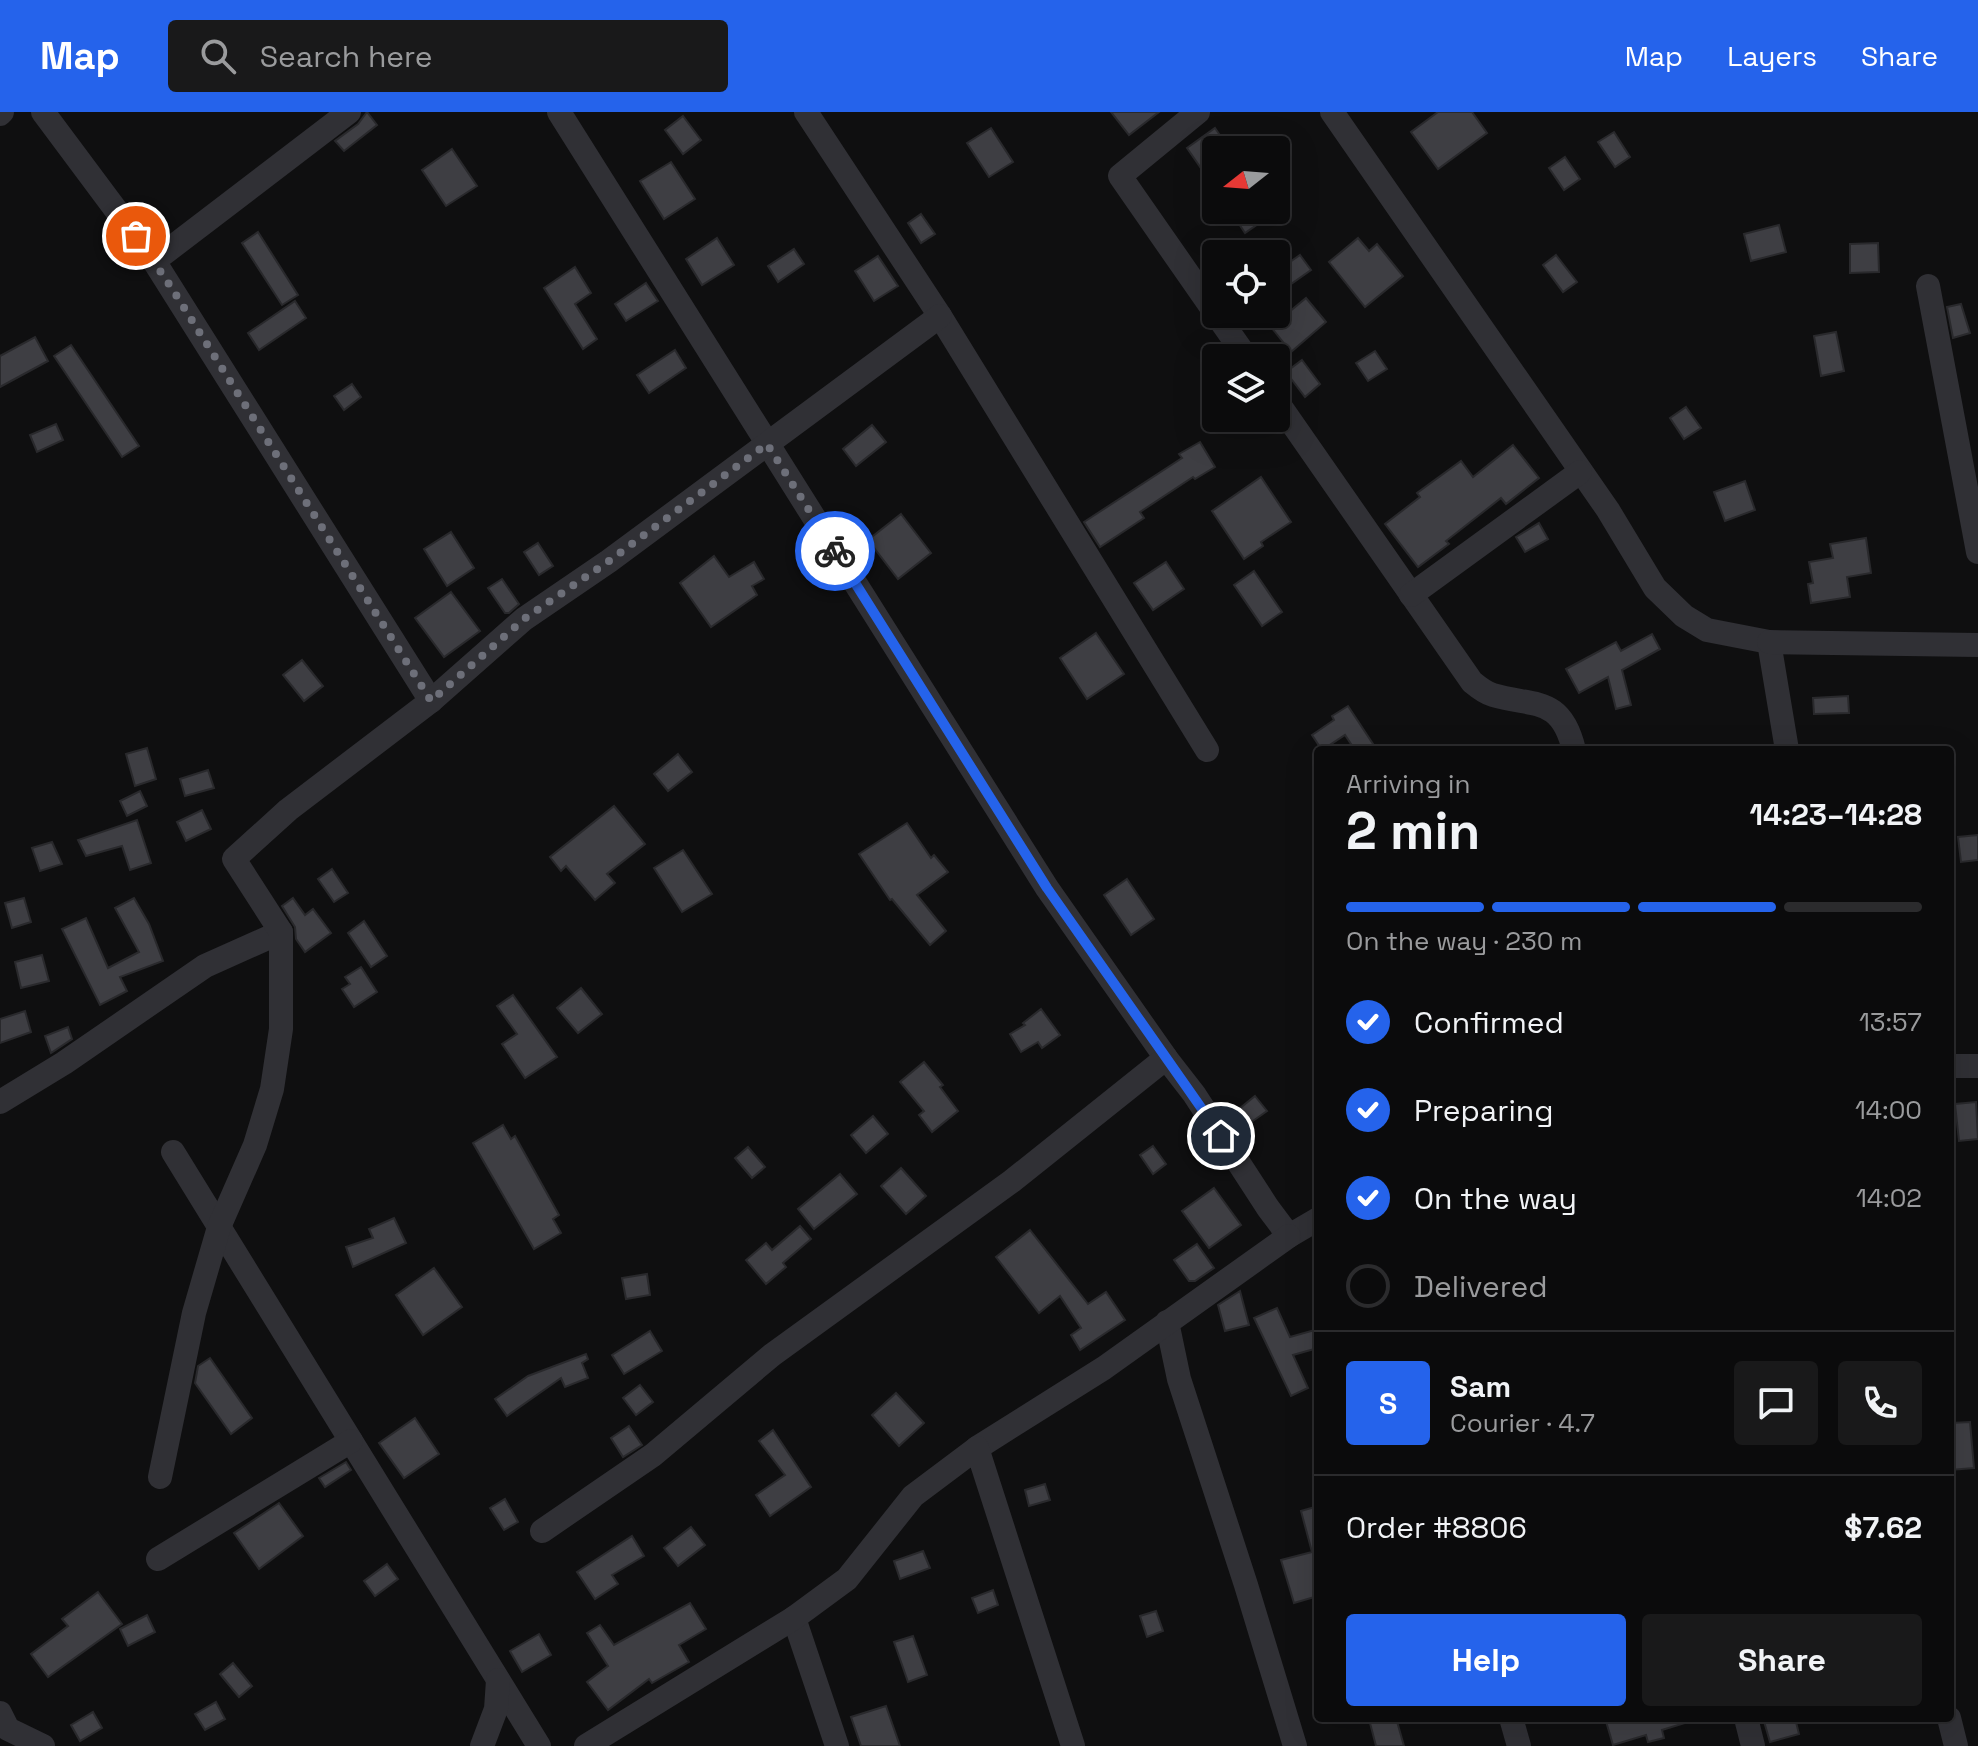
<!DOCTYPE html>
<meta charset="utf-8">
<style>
:root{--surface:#0b0b0c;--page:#19191a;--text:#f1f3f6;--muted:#9a9b9d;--line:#2b2b2d;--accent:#2563eb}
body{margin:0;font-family:"Space Grotesk",sans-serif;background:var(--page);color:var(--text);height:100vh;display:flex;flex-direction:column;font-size:30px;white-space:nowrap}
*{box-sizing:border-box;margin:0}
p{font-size:26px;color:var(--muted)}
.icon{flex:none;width:44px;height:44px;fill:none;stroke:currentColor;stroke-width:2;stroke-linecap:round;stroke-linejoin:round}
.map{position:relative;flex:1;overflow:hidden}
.panel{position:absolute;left:1314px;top:634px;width:640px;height:976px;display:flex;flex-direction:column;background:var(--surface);border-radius:8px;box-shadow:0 8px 32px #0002,0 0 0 2px var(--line)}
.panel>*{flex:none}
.needle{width:52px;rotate:253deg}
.tools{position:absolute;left:1202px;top:24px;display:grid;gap:16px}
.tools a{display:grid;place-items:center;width:88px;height:88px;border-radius:8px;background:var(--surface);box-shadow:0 8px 32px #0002,0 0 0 2px var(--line);font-size:40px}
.pin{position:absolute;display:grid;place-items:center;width:68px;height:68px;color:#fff;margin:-34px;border:4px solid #fff;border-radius:50%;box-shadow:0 2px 8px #0007}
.courier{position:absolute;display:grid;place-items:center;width:80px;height:80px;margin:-40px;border:6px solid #2563eb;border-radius:50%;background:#fff;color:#222;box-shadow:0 2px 10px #0007}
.summary em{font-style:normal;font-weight:800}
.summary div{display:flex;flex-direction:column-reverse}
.summary{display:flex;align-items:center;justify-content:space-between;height:136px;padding:0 32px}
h1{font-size:52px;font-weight:800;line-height:60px}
.bar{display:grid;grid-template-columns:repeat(4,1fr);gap:12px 8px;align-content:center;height:96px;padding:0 32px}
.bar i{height:10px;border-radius:6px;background:var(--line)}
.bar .selected{background:var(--accent)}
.bar p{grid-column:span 4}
.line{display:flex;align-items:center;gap:20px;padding:0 32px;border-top:2px solid var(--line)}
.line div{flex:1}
.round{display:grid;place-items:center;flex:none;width:84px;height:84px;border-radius:8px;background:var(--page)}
ol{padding:0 32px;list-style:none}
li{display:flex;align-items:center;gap:24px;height:88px}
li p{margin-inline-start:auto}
li .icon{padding:8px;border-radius:50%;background:var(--accent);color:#fff;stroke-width:4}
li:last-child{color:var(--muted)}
li i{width:44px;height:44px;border:4px solid var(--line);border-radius:50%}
.action{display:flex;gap:16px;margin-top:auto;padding:16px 32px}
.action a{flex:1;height:92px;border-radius:8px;background:var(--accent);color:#fff;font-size:32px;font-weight:800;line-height:92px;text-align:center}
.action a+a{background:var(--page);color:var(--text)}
header{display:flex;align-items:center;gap:48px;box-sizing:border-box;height:112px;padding:0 40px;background:var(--accent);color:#fff}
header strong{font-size:38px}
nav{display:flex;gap:44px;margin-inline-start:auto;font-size:28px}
.search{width:560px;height:72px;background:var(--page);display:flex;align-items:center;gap:20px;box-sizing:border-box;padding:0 28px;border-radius:8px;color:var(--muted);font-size:30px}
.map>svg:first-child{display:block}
</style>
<header>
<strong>Map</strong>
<div class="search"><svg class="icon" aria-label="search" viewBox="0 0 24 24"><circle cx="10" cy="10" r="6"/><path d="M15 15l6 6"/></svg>Search here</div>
<nav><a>Map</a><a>Layers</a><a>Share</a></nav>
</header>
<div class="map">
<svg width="1978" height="1634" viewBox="0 0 1978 1634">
<rect width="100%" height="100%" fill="#0f0f10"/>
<g fill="#3e3e43" stroke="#29292c" stroke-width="2">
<polygon points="367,0 377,13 344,39 335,29 358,12"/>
<polygon points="1111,0 1159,0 1129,23"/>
<polygon points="1438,0 1472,0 1487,21 1438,57 1411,20"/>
<polygon points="683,4 701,28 683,42 665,18"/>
<polygon points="991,16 1013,50 989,65 967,31"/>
<polygon points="1215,16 1230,38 1216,38 1216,78 1187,36"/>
<polygon points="1614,20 1630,45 1615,55 1598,30"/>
<polygon points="452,37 477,74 446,94 422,58"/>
<polygon points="1565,45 1580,67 1564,78 1549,56"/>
<polygon points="671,50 695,87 664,107 640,69"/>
<polygon points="1230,98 1278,98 1245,121"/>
<polygon points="921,102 935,122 921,131 908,111"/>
<polygon points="1779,113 1786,140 1751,149 1744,122"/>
<polygon points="258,120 298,183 282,193 242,131"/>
<polygon points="717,126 734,153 702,173 686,147"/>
<polygon points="1358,126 1369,139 1377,132 1403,164 1365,195 1329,150"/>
<polygon points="1878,131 1879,160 1850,161 1850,132"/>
<polygon points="794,137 804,152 778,170 768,154"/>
<polygon points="1300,143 1311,158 1291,172 1280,157"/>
<polygon points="1556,143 1577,170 1563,180 1543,153"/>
<polygon points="878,144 898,174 874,189 855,159"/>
<polygon points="575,155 591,181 575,192 597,227 583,237 544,176"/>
<polygon points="646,171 658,189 626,209 615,192"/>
<polygon points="1306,186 1326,210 1291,240 1271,215"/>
<polygon points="295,189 306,206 259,238 248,221"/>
<polygon points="1961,192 1970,221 1953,226 1947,195"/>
<polygon points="1836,220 1844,259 1821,264 1814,224"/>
<polygon points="35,225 48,249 0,275 0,244"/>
<polygon points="71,233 139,334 122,345 54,244"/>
<polygon points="675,238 686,256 649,281 637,263"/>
<polygon points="1375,239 1387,257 1368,269 1356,251"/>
<polygon points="1302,248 1320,272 1305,285 1286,260"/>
<polygon points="352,272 361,285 344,298 334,284"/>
<polygon points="1686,295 1701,316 1684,327 1670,306"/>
<polygon points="56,312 63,328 37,340 30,323"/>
<polygon points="872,313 886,330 856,354 843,337"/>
<polygon points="1200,330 1215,355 1195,367 1193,365 1140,400 1144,406 1100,435 1084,410 1182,346 1179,342"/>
<polygon points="1513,333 1539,366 1506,392 1501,386 1446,429 1449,432 1418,455 1385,412 1420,385 1417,381 1461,349 1473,365"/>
<polygon points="1261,365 1291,410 1261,430 1263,434 1244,447 1212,399"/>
<polygon points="1745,369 1755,398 1725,409 1714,380"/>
<polygon points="901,402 931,441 898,467 868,428"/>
<polygon points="1539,411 1548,427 1525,440 1516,425"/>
<polygon points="451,420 474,456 447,474 424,437"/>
<polygon points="1866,426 1871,461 1847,465 1850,485 1811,491 1808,472 1813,471 1809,450 1833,446 1830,432"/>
<polygon points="538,431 553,454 539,463 524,440"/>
<polygon points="714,444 729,465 754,450 764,467 752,474 757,483 711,515 680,471"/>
<polygon points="1166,450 1184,477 1153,498 1134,471"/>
<polygon points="1254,459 1282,500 1262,514 1234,473"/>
<polygon points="502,467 519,492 509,501 505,501 488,476"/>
<polygon points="451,480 480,519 444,545 415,506"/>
<polygon points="1096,521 1124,562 1087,587 1060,546"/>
<polygon points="1652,522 1660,537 1622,558 1631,593 1616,597 1608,565 1579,581 1566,557 1616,530 1621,539"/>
<polygon points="302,548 323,574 304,589 283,563"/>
<polygon points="1848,584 1849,601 1814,602 1813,586"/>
<polygon points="1348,594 1377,638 1355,638 1345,623 1322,638 1312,623 1334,608 1332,604"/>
<polygon points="147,636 156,667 135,674 126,642"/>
<polygon points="678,642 692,660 668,679 654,662"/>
<polygon points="208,658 214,676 185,684 180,667"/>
<polygon points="140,679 147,694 127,704 120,689"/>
<polygon points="614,694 645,732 607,762 615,771 595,788 566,754 561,759 550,745"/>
<polygon points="202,698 211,717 186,729 177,710"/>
<polygon points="137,708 151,751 130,758 122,734 86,744 78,728"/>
<polygon points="907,711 931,746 934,743 948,760 917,783 946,819 930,833 892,787 890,788 859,742"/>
<polygon points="1978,723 1978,748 1961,750 1958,725"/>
<polygon points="52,730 62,752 40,759 32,736"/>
<polygon points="683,738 712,782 682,800 654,756"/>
<polygon points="332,757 348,781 334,790 318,767"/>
<polygon points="1127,767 1154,807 1131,823 1104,783"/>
<polygon points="24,786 31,810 12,816 5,791"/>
<polygon points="134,786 149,812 163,849 120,865 127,879 100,893 62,817 86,806 108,856 139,840 115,796"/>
<polygon points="293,786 305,803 313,797 331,821 305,840 296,827 295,815 282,794"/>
<polygon points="364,809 387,844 371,855 348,821"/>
<polygon points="42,843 49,869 21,876 15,850"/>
<polygon points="361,855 377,880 354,895 342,877 350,872 345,865"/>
<polygon points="581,876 602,902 578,921 557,896"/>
<polygon points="513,883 557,945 525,966 502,932 517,922 497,894"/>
<polygon points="1041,897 1060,923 1042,936 1038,930 1021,940 1010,922 1025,913 1023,911"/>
<polygon points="25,899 31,920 0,931 0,907"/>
<polygon points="68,915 72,927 51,941 45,924"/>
<polygon points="924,950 943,973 940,975 958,999 932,1020 919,1003 924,999 900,970"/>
<polygon points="1255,984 1267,999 1250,1011 1239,997"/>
<polygon points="1976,990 1978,1027 1959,1029 1955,992"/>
<polygon points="873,1004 888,1022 866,1041 851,1023"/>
<polygon points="503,1013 511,1027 515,1024 559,1103 553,1107 561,1121 534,1137 473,1031"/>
<polygon points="1153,1034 1166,1052 1153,1062 1140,1043"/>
<polygon points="748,1035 765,1055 752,1066 735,1046"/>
<polygon points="901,1056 926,1084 906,1102 881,1074"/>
<polygon points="840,1062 857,1082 814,1117 798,1097"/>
<polygon points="1214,1076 1241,1113 1209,1136 1182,1099"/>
<polygon points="394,1106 406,1131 353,1155 346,1135 373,1126 369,1117"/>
<polygon points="800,1114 811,1127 783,1151 786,1155 766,1172 746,1148 766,1131 772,1138"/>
<polygon points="1030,1118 1088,1192 1106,1180 1125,1208 1080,1238 1071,1223 1081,1216 1060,1184 1039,1201 996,1145"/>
<polygon points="1197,1132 1214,1156 1195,1169 1189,1169 1174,1148"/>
<polygon points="434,1156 462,1195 423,1223 396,1183"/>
<polygon points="647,1162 650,1183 626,1187 622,1166"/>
<polygon points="1240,1179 1249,1213 1225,1219 1218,1193"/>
<polygon points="1277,1196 1290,1225 1318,1217 1318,1236 1293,1243 1308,1276 1291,1284 1254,1206"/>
<polygon points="650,1219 662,1239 624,1262 612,1243"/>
<polygon points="586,1242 588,1247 582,1251 588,1266 565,1275 561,1266 507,1304 495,1287 528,1264"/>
<polygon points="210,1246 252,1306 231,1322 195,1271 198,1254"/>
<polygon points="640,1273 653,1290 636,1303 623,1286"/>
<polygon points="896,1281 924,1311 899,1334 872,1303"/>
<polygon points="415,1306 439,1342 404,1366 379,1331"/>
<polygon points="1970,1310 1974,1356 1950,1358 1950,1311"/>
<polygon points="629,1314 642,1333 623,1345 611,1326"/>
<polygon points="773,1318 811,1375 770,1404 756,1383 785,1363 759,1329"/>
<polygon points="346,1350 351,1358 325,1375 319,1366"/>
<polygon points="1045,1372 1050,1388 1029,1394 1025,1378"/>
<polygon points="505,1387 518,1410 504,1418 490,1396"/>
<polygon points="279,1391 303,1424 259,1457 234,1421"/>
<polygon points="1318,1394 1318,1484 1294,1491 1281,1448 1312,1440 1301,1399"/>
<polygon points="691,1415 705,1433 678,1454 664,1436"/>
<polygon points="632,1424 644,1444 612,1463 618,1472 595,1487 577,1460"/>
<polygon points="923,1439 930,1456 900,1467 894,1449"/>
<polygon points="387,1452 398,1467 375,1484 364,1469"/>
<polygon points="993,1478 998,1493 978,1501 972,1486"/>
<polygon points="98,1480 122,1512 48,1565 31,1542 68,1514 62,1507"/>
<polygon points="690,1491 706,1517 679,1533 689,1550 652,1571 649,1567 608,1598 587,1570 608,1554 587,1521 600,1513 614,1533"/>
<polygon points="1156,1499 1163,1519 1147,1525 1140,1504"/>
<polygon points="147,1503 155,1520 128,1534 120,1517"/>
<polygon points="539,1522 551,1543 522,1560 510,1539"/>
<polygon points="913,1524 927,1563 908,1570 894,1530"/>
<polygon points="233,1551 252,1574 239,1585 220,1562"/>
<polygon points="216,1590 225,1607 205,1618 195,1602"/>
<polygon points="886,1594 900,1634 861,1634 851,1605"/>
<polygon points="93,1600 102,1616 80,1629 71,1613"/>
<polygon points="1388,1606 1396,1606 1404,1634 1376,1634 1370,1611"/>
<polygon points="1605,1606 1688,1606 1688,1610 1662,1618 1664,1626 1648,1630 1646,1623 1613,1633"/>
<polygon points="1763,1606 1795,1606 1799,1622 1770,1630"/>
</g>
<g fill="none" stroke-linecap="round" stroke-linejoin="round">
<g stroke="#303035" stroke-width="24">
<polyline points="43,0 154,149 431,589"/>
<polyline points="559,0 1047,776 1166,946 1194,982 1268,1096 1289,1124 1318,1107"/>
<polyline points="806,0 940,204 1207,638"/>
<polyline points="1198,0 1120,64 1216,202"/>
<polyline points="1332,0 1608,398 1655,476 1684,504 1707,518 1769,530 1787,638"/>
<polyline points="0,2 2,0"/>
<polyline points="154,149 349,0"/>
<polyline points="1928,174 1978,440"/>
<polyline points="1216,202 1247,246"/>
<path d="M1276 288 1472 570C1478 575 1486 581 1493 583 1535 595 1561 584 1574 638"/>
<polyline points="1411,483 1580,360"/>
<polyline points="1769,530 1978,533"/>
<polyline points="1950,954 1978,954"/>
<polyline points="0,990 64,951 205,854 281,820"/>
<polyline points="173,1040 539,1634"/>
<polyline points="1167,1210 1179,1267 1246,1473 1295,1634"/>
<polyline points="977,1336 1104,1256 1289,1124"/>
<polyline points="160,1365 194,1201 219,1115 255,1033 272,977 281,917 281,820 234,747 288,698 431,589 524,507 609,449 940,204"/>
<polyline points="542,1419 653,1343 772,1243 1012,1069 1166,946"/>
<polyline points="158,1447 351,1329"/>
<polyline points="794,1506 837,1634"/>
<polyline points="0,1601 8,1617 43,1634"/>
<polyline points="1511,1606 1519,1634"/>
<polyline points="1746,1606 1753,1634"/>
<polyline points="1949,1606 1956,1634"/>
<polyline points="482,1634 496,1597 498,1568"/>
<polyline points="586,1634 794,1506 847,1467 913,1384 977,1336 1073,1634"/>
</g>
</g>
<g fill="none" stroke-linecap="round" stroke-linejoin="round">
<polyline stroke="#6d6f79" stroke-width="8" stroke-dasharray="0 14.4" points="136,124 171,175 431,589 524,507 609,449 767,332 835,439"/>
<polyline stroke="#2563eb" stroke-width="10" points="835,439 1047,776 1221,1024"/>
</g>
</svg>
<div class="tools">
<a><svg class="needle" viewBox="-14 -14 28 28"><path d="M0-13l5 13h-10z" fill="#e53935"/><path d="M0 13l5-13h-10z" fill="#9a9b9d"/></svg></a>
<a><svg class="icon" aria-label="locate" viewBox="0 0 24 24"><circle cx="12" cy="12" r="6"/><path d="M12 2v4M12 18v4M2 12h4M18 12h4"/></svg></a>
<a><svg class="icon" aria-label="layers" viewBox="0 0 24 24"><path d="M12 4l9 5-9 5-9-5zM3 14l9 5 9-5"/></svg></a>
</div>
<div class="pin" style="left:136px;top:124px;background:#ea580c"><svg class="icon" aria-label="bag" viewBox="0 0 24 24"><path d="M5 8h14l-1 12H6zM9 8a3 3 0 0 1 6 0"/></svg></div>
<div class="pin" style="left:1221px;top:1024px;background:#1f2937"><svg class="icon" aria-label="home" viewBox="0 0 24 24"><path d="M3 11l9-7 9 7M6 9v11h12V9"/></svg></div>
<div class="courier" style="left:835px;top:439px"><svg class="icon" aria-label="bike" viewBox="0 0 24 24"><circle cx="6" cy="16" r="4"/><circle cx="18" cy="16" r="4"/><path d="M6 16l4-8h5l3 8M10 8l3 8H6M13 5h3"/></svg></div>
<section class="panel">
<div class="summary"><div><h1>2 min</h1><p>Arriving in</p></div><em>14:23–14:28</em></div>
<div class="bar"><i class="selected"></i><i class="selected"></i><i class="selected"></i><i></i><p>On the way · 230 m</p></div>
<ol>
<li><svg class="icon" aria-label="check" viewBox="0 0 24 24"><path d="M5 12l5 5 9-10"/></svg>Confirmed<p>13:57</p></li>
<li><svg class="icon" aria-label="check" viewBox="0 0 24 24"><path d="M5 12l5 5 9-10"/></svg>Preparing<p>14:00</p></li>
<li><svg class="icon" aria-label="check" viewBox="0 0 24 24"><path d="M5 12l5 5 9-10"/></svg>On the way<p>14:02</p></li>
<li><i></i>Delivered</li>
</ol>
<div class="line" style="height:144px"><b class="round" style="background:var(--accent);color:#fff">S</b><div><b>Sam</b><p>Courier · 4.7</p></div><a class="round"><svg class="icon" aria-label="chat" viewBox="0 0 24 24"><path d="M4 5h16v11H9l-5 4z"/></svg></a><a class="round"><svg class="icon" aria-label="phone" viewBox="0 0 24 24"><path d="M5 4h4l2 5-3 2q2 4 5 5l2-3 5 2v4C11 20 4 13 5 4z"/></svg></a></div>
<div class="line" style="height:104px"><div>Order #8806</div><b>$7.62</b></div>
<div class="action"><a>Help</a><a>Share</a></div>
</section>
</div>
